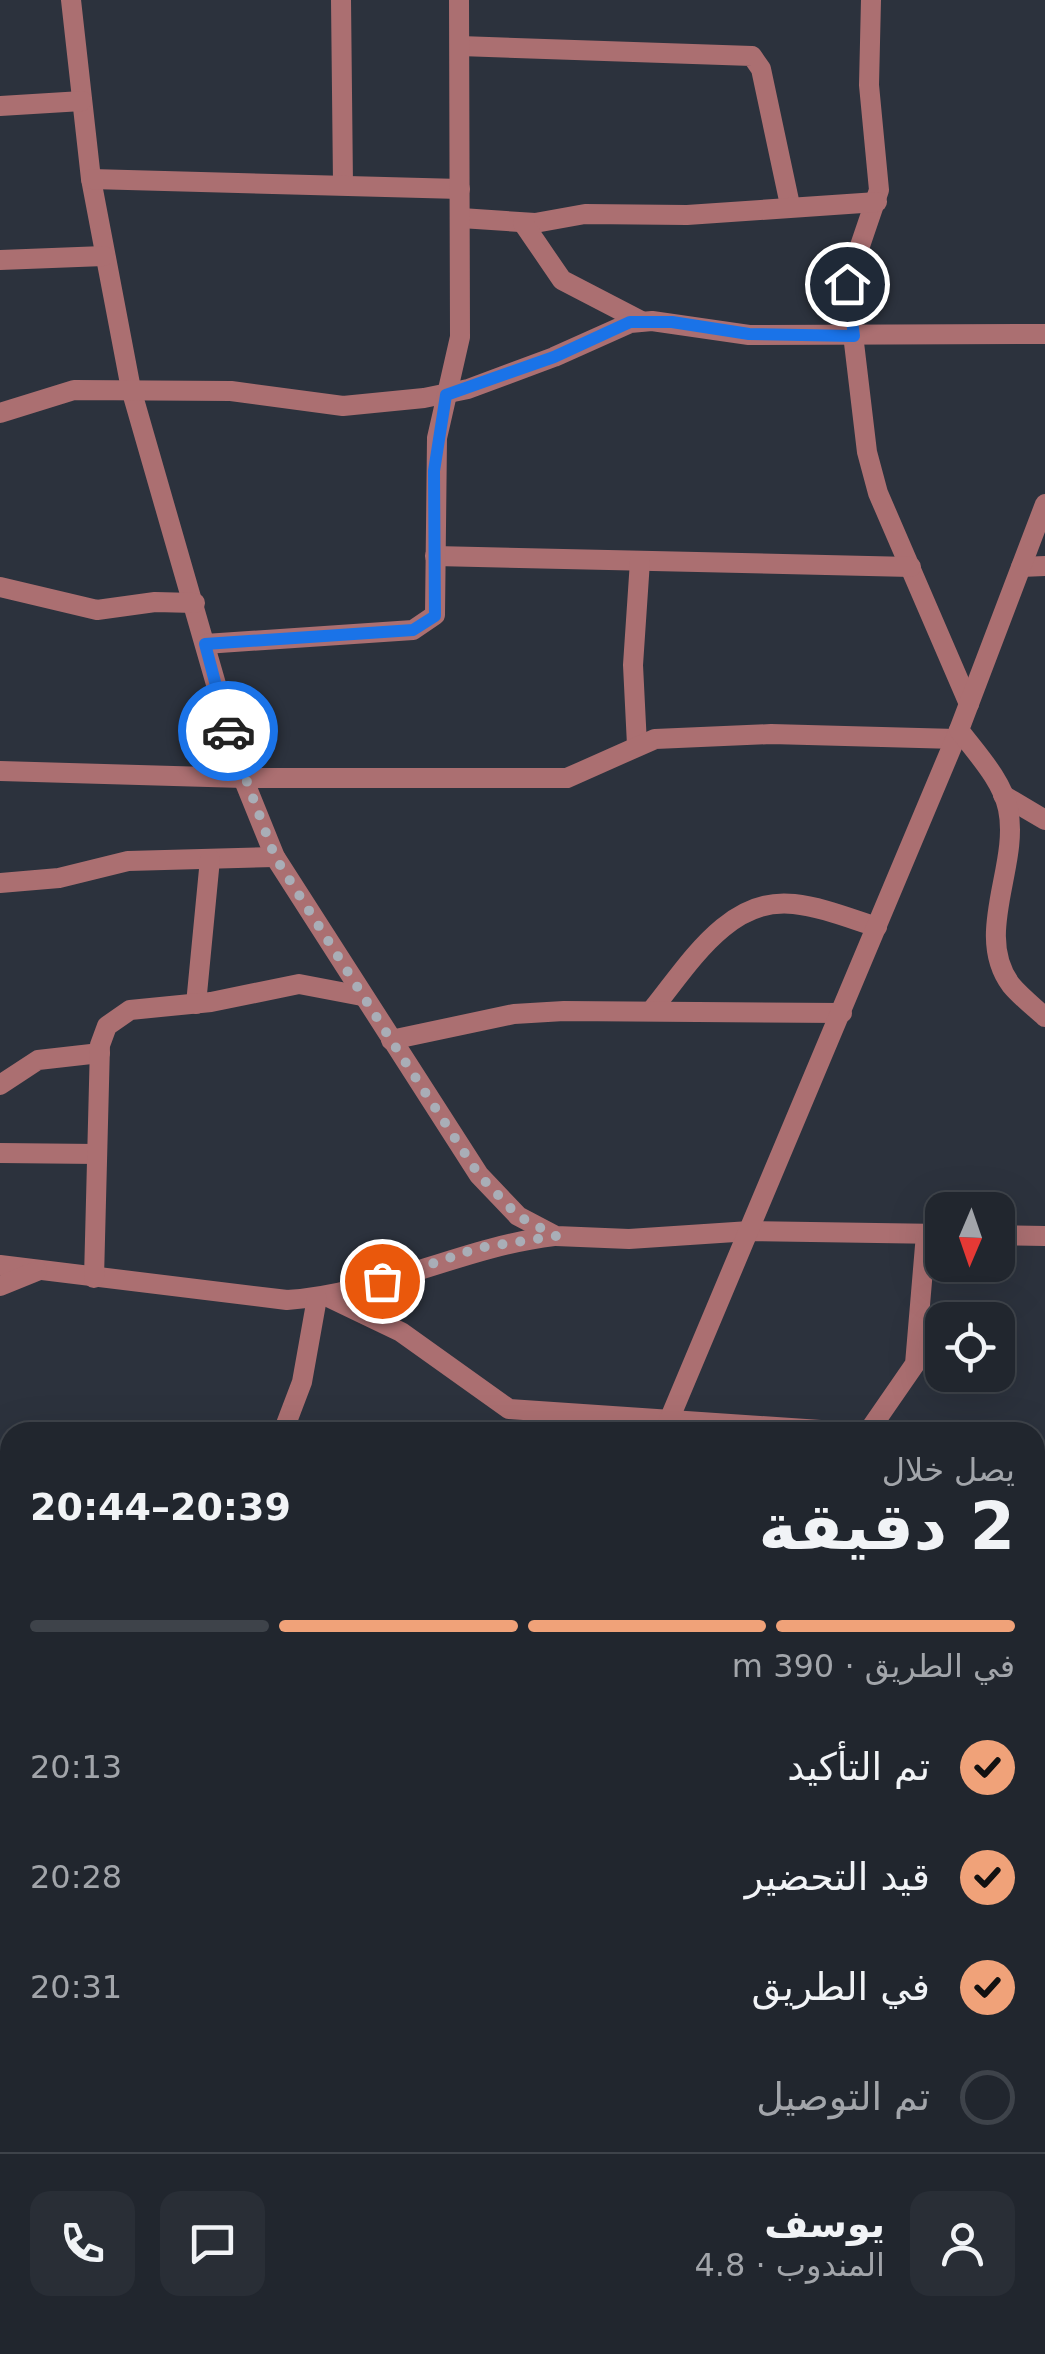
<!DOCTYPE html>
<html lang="ar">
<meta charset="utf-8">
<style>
:root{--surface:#21262e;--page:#292e36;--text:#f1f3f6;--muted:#a2a5aa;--line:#3e434a;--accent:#f0a279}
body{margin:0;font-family:"DejaVu Sans",Vazirmatn,sans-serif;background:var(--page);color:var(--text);direction:rtl;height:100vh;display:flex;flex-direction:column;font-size:38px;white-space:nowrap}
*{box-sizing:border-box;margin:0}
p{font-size:32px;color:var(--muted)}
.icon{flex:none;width:55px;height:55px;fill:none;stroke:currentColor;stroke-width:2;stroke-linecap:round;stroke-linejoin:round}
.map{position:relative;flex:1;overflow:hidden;direction:ltr}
.side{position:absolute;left:0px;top:1422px;width:1045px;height:932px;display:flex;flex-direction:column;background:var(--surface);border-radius:30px 30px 0 0;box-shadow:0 10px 40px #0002,0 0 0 2px var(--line);direction:rtl}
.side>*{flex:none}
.needle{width:65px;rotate:182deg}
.controls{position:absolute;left:925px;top:1192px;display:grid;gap:20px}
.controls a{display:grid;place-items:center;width:90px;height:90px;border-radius:20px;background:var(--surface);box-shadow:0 10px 40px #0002,0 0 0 2px var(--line);font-size:50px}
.pin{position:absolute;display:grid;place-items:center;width:85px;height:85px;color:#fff;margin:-42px;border:5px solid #fff;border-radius:50%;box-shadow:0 2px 10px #0007}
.courier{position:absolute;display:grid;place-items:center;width:100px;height:100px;margin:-50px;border:8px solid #1a73e8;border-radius:50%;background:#fff;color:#222;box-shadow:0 2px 12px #0007}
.head em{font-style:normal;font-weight:600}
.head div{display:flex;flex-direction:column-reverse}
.head{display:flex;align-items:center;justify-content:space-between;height:170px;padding:0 30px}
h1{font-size:65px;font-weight:600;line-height:75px}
.bar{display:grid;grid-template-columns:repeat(4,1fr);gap:15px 10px;align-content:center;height:120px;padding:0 30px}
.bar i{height:12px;border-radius:8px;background:var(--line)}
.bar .selected{background:var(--accent)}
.bar p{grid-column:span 4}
.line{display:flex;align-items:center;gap:25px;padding:0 30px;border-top:2px solid var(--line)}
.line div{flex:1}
.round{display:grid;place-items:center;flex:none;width:105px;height:105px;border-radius:20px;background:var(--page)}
ol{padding:0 30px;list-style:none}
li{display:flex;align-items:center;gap:30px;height:110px}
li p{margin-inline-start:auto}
li .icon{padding:10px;border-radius:50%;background:var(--accent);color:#111;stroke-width:4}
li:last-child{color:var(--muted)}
li i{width:55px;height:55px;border:5px solid var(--line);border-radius:50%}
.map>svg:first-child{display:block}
</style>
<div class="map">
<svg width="1045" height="2354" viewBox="0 0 1045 2354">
<rect width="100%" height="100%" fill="#2c323d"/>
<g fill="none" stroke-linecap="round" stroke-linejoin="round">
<g stroke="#ab6f71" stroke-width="20">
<polyline points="71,0 91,179 131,389 243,778 275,857 479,1175 518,1216 556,1236 629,1239 750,1231 942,1234"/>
<polyline points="341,0 343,184"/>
<polyline points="871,0 869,85 879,190 847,284 867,452 878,493 969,704"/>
<polyline points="460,46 752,56 761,69 790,205"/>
<polyline points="0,106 82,101"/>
<polyline points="91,179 460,189"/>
<polyline points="461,218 535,223 585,214 687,215 877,202"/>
<polyline points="523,223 562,280 641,321"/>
<polyline points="0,260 104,256"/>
<polyline points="0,413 74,390 231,391 343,406 424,398 468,389 554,357 630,323 652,321 749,335 1045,334"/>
<polyline points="435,556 911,567"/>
<polyline points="1021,567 1045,566"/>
<polyline points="0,587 97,610 155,602 195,603"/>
<polyline points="205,644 413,630 435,615 437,438 460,337 459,0"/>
<polyline points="637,745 633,665 640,561"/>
<polyline points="0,771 243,778 567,778 655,739 771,734 956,739"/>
<polyline points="1003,795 1045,820"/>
<polyline points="0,883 59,878 128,861 275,857"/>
<polyline points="196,1004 210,859"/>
<path d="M651 1011C688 966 728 896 794 904 822 907 851 919 877 927"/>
<polyline points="391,1040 514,1014 564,1011 842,1013"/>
<polyline points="0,1085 38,1060 100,1053"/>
<polyline points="0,1153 97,1154"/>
<polyline points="998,1235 1045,1236"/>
<path d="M0 1265 287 1300C379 1294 461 1247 554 1236"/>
<polyline points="94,1278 100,1045 107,1026 130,1010 211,1002 299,984 362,996"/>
<polyline points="0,1286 37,1271"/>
<polyline points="328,1297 401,1332 509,1409 850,1432"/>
<polyline points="283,1432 302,1382 317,1298"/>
<polyline points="664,1432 959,730"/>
<polyline points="868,1432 915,1364 926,1234"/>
<polyline points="1035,1458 1045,1456"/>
<polyline points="1035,1623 1045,1624"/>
<polyline points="0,1747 10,1749"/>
<polyline points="0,1882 10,1880"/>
<polyline points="0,2034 10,2037"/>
<polyline points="1035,2095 1045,2081"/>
<polyline points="0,2148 10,2149"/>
<polyline points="0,2284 10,2284"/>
<polyline points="81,2345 81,2354"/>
<polyline points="653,2345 654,2354"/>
<polyline points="951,2345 960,2354"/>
<polyline points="242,2354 245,2345"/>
<polyline points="407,2354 438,2345"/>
</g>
<path stroke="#ab6f71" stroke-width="20" d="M1045 504 959 730C977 754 1002 780 1008 809 1020 866 973 934 1011 985 1021 997 1034 1007 1045 1017"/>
</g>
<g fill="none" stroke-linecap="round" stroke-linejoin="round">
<polyline stroke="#a9aeb7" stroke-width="10" stroke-dasharray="0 18" points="228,731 275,857 391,1040 479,1175 518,1216 556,1236 478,1248 382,1281"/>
<polyline stroke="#1a73e8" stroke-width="12" points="228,731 205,644 413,630 435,616 434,471 446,395 554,357 630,322 672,322 749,334 854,336 847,284"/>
</g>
</svg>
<div class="controls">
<a><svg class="needle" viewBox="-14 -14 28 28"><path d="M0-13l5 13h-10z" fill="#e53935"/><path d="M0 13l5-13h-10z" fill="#a2a5aa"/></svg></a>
<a><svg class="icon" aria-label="locate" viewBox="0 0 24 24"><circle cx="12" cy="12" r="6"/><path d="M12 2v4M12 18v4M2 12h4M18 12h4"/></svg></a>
</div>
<div class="pin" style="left:382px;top:1281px;background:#ea580c"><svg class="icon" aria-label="bag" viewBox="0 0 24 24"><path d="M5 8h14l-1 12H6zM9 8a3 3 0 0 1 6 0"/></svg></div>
<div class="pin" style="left:847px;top:284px;background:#1f2937"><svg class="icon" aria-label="home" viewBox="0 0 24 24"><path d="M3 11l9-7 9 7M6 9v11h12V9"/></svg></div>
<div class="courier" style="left:228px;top:731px"><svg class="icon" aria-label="car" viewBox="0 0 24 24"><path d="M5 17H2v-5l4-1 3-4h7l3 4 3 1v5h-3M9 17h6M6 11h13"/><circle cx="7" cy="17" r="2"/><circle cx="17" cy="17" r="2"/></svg></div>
<section class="side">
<div class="head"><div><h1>2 دقيقة</h1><p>يصل خلال</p></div><em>20:39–20:44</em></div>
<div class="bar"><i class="selected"></i><i class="selected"></i><i class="selected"></i><i></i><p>في الطريق · 390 m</p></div>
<ol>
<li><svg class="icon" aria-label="check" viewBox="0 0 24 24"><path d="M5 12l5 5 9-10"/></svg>تم التأكيد<p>20:13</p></li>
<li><svg class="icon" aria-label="check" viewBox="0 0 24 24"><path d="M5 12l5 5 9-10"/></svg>قيد التحضير<p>20:28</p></li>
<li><svg class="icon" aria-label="check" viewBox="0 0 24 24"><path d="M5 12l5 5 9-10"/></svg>في الطريق<p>20:31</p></li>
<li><i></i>تم التوصيل</li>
</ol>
<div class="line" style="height:180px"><a class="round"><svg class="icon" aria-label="person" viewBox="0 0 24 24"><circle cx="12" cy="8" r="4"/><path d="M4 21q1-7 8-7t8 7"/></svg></a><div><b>يوسف</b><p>المندوب · 4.8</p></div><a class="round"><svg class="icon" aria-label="chat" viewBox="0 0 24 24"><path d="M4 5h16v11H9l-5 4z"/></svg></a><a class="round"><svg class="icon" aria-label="phone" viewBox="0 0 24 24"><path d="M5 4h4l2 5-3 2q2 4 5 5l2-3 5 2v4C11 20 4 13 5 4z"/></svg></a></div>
</section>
</div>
